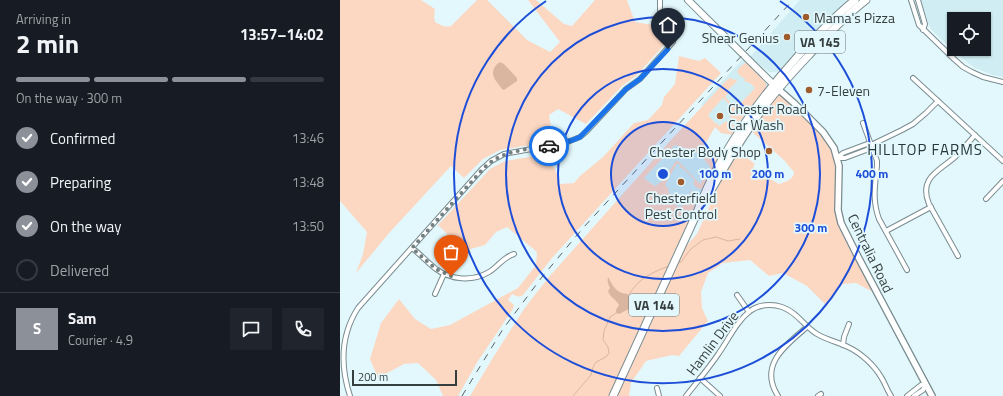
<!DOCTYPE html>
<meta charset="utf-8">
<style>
:root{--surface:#171b24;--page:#20242c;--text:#f1f3f6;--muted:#9ea1a6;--line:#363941;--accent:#8c9099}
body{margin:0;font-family:"Titillium Web",sans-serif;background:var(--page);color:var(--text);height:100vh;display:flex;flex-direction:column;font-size:15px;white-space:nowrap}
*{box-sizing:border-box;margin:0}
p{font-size:13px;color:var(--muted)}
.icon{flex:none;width:22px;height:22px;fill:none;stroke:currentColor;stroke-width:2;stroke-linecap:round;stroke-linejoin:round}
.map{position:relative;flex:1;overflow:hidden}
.side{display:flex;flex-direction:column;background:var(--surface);width:340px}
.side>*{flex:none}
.tools{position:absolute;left:607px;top:12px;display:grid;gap:8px}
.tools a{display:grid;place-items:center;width:44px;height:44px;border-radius:0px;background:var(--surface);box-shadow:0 1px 3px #0004;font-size:20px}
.scale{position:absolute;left:12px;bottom:10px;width:105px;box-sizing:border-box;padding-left:4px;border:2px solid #363f40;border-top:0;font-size:11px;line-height:14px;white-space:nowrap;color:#363f40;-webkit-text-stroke:3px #e3f8fc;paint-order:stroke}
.pin{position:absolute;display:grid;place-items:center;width:34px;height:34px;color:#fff;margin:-41px -17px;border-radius:50% 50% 50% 0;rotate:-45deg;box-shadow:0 0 4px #0007}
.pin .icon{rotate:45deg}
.courier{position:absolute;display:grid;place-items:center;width:40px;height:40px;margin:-20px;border:3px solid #1a73e8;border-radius:50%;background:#fff;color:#222;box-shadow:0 1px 5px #0007}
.head em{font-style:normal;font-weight:700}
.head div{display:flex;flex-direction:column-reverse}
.head{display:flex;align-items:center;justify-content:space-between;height:68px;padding:0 16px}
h1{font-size:26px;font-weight:700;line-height:30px}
.bar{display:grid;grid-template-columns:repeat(4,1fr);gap:6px 4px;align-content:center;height:48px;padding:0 16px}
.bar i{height:5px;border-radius:3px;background:var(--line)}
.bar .active{background:var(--accent)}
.bar p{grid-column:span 4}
.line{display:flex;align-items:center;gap:10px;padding:0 16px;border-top:1px solid var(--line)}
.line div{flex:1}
.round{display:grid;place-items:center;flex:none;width:42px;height:42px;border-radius:0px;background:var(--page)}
ol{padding:0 16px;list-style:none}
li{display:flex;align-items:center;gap:12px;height:44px}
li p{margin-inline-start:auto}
li .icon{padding:4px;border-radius:50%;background:var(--accent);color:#fff;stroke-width:4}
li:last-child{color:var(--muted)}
li i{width:22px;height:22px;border:2px solid var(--line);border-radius:50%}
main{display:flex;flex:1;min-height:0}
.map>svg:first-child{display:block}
</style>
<main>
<section class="side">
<div class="head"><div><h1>2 min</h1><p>Arriving in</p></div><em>13:57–14:02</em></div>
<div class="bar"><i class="active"></i><i class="active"></i><i class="active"></i><i></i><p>On the way · 300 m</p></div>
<ol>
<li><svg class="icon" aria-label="check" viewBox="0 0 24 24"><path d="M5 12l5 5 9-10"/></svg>Confirmed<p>13:46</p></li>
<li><svg class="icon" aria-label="check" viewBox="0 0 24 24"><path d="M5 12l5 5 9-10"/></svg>Preparing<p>13:48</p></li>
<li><svg class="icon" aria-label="check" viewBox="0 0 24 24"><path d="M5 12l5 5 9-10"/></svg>On the way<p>13:50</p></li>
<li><i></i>Delivered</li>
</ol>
<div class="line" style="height:72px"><b class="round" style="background:var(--accent);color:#fff">S</b><div><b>Sam</b><p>Courier · 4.9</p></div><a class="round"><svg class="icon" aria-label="chat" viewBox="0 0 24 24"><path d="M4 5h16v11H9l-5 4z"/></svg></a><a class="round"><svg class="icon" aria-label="phone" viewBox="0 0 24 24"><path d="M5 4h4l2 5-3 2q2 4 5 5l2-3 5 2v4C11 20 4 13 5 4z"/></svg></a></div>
</section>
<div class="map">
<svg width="663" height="396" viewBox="0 0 663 396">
<rect width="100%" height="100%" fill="#e3f8fc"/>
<g fill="#cfedf2" fill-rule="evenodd">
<polygon points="460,0 509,0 491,17 440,69 437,72 429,72 410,57"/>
<path d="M581 0H663V77L653 75 635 68 623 59 608 46 591 29 588 23ZM614 19H644V49H614Z"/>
<polygon points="405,57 433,85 395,136 393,134 381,133 374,122 368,115 366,109 361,104"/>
<polygon points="335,145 354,152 358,151 377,166 356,214 333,204 324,191 305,179 304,178"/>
</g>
<g fill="#fcd8c3">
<path d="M0 0H81L95 9 94 17 95 22C101 25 105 28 111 26L137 0H147L187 40 210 52 220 42 188 0H196L224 24 232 26 255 0H287L295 22 313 25 325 44 296 76 283 85 246 124 218 109 209 115 213 141 160 150 143 159 124 178 111 166 50 232 16 273 23 254 27 232 0 201Z"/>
<path d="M339 56 359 61 365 58 381 73 212 258 183 295C178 298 177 296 172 294L168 300 174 305 173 309 138 361 118 396H103L96 380 78 363 64 364 38 378 30 359 41 323 59 299 75 319 91 329 110 325 178 288 196 265 197 252 167 227 156 232 145 245 127 250 118 245 98 225 150 169 165 161 202 155 215 169 220 184 234 183 240 176 263 157 294 123 308 120 322 105 324 97 335 84Z"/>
<path d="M405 63H407L426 83V88L424 93 411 106 401 120 397 122C384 116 390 109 397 101L401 103 415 88 410 83 404 81 405 79 403 77 402 78 397 72 399 68Z"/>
<path d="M391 78 394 80 396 79 397 81 387 91 388 93 385 97 390 102V103L389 104 383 98 368 115 374 122 380 126C380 126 383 123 385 122 390 120 395 126 396 130L393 135 381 133 375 127 363 148 379 158 370 175 367 173 370 167 360 154 355 152 335 145 304 178 305 179 315 186 322 181 336 161H338L360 184 364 178 368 180 365 186 362 189C358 189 355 187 353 183L355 181C350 175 346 170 340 167V165L337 163 325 185 329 189 328 193 335 195V197L334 202 335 205 340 207 343 205 351 191 356 192 359 194 360 199 270 396H130L154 356 184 309 208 278 330 141 384 83 388 79Z"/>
<path d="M440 95 443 96 474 124 490 144 497 168 495 206 496 216 499 224 537 294 516 283 503 284 493 294 487 306 467 286 443 273 429 276 410 260 383 263 368 273 361 292 362 308 368 321 339 356 332 355 306 361 291 383 289 396H275L343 249 357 234 388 165 397 150 415 164 413 167 420 174 439 184C446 182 454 179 454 172L448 165 445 161 410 130 437 96Z"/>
</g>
<g fill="#dab6a0">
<path d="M160 62 164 64 177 78V81L164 90 162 89C160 86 158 84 156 81 151 74 152 67 160 62Z"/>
<path d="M268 277C271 282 273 287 278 291 286 296 290 290 292 303L303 313 294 312 289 309 279 314 276 313V310L279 305C276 299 271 299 268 291L270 288C268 284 267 281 268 277Z"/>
</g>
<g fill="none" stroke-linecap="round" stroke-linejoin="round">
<g stroke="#dab6a0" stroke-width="1">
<polyline points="337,263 341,262 351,249 363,240 376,237 388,241 400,239"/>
<path d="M289 295C297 279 313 272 329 266"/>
<polyline points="233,396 251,375 253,367 256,362 266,357 269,353 268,347 263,340 264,331 270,317 276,313"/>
</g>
<defs>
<g id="minor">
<polyline points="571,0 579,25 614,59 623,67 632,72 643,77 663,82"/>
<polyline points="578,0 585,24 583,30"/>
<polyline points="573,78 663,161"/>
<path d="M523 123 537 161V166C535 186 532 200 539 219L567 270"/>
<polyline points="497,158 505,158 529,149 531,145 562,130 573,124 586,113 598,101"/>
<polyline points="497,158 503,153 527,144 531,145"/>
<polyline points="646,199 663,181"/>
<polyline points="546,231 591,207"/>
<path d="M72 248C80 254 87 262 96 269 111 280 132 282 149 272 158 267 163 257 174 254"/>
<path d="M618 256 589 204C578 177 600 171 616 156 623 149 629 142 635 135"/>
<polyline points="95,294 104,274"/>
<polyline points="397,295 409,312"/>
<polyline points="503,345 504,337 509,324"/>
<polyline points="360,378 380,396"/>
<polyline points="317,388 319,396"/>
<path d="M10 396C0 365 0 336 18 308L142 169 151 161 164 154 225 143 240 137 246 132 286 89 300 79 333 42 334 37 332 31 323 19 320 10V0"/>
<path d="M346 396C357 382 369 368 379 353 389 339 396 322 410 311 418 305 431 303 442 307 457 312 464 326 477 334 487 340 498 342 508 347 521 353 534 365 541 377 545 383 547 390 551 396"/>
<path d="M438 396C418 365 446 345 467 327"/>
<polyline points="478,396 481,394"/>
<polyline points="567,396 581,385 586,384"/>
<polyline points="574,396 583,390 586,384"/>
</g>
<polyline id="tertiary" points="438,89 454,103 483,132 494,148 499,166 498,210 501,223 516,253 592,396"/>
<polyline id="secondary" points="348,0 436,87"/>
<g id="primary">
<path d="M366 199C381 173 396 146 414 121 430 97 449 76 469 55 487 35 505 16 526 0"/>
<path d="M273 396 356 215C378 155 416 103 458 56 476 36 494 17 515 0"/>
</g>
</defs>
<use href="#minor" stroke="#798c90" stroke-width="6"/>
<use href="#tertiary" stroke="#798c90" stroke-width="8"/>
<use href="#secondary" stroke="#798c90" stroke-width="8"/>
<use href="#primary" stroke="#798c90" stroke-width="9"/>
<use href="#minor" stroke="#fff" stroke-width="4"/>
<use href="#tertiary" stroke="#fff" stroke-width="5.5"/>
<use href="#secondary" stroke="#fff" stroke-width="6"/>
<use href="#primary" stroke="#fff" stroke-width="7"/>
<polyline stroke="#576264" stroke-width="1" stroke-dasharray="7 7" stroke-linecap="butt" points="122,396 163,329 202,277 243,228 453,0"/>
</g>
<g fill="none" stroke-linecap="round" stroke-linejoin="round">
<path stroke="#738082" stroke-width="4" stroke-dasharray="0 7.2" d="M111 276 96 269 72 248 142 170C160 150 185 150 209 146"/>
<path stroke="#1a73e8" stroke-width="5" d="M209 146C220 144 230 142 240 137L286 89 300 79 328 49"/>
</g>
<circle cx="323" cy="174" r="52" fill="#1d4ed8" fill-opacity=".12"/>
<g fill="none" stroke="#1d4ed8" stroke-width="2">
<circle cx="323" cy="174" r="52"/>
<circle cx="323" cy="174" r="105"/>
<circle cx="323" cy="174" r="157"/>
<path d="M440 1A209 209 0 1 1 206 1"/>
</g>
<g fill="#9f5b2c" stroke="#e3f8fc" stroke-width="1.5">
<circle cx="466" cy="17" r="4"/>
<circle cx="447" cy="37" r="4"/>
<circle cx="469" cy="90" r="4"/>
<circle cx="380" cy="116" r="4"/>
<circle cx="429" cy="151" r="4"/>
<circle cx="341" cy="182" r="4"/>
</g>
<g text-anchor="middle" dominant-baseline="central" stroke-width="3.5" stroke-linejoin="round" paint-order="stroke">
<g fill="#e3f8fc" stroke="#6a7678" stroke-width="1">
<rect x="455" y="31" width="50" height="22" rx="3"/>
<rect x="289" y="294" width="50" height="22" rx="3"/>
</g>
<g font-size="13" font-weight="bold" fill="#363f40">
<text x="480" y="42">VA 145</text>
<text x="314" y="305">VA 144</text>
</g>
<g font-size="14" fill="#363f40" stroke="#e3f8fc" text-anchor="start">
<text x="474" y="17">Mama's Pizza</text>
<text x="439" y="37" text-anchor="end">Shear Genius</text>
<text x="477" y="90">7-Eleven</text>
<text x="388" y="108">Chester Road<tspan x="388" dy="16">Car Wash</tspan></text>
<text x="421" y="151" text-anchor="end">Chester Body Shop</text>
<text x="341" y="197" text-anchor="middle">Chesterfield<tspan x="341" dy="16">Pest Control</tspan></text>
</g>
<g font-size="14" fill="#363f40" stroke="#e3f8fc">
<text transform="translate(531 253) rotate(64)">Centralia Road</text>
<text transform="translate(372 343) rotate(-53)">Hamlin Drive</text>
</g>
<g font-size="15" letter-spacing="1" fill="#27383b" stroke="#e3f8fc">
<text x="585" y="149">HILLTOP FARMS</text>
</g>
</g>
<circle cx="323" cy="174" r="6" fill="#1d4ed8" stroke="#e3f8fc" stroke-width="2"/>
<g font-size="12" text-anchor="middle" font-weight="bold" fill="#1d4ed8" stroke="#e3f8fc" stroke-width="3.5" stroke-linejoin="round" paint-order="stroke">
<text x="375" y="178">100 m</text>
<text x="428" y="178">200 m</text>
<text x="532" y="178">400 m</text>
<text x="471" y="232">300 m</text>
</g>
</svg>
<div class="tools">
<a><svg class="icon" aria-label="locate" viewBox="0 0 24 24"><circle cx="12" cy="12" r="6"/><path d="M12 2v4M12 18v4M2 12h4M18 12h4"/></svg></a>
</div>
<div class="scale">200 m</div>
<div class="pin" style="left:111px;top:276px;background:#ea580c"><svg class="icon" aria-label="bag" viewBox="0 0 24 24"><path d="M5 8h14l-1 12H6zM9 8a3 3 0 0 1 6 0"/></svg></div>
<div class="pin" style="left:328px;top:49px;background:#1f2937"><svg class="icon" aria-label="home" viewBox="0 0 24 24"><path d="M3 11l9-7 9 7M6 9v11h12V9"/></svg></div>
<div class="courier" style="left:209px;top:146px"><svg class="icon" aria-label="car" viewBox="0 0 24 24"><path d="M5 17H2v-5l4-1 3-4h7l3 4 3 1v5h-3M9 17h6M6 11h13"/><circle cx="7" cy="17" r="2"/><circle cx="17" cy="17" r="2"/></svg></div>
</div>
</main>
